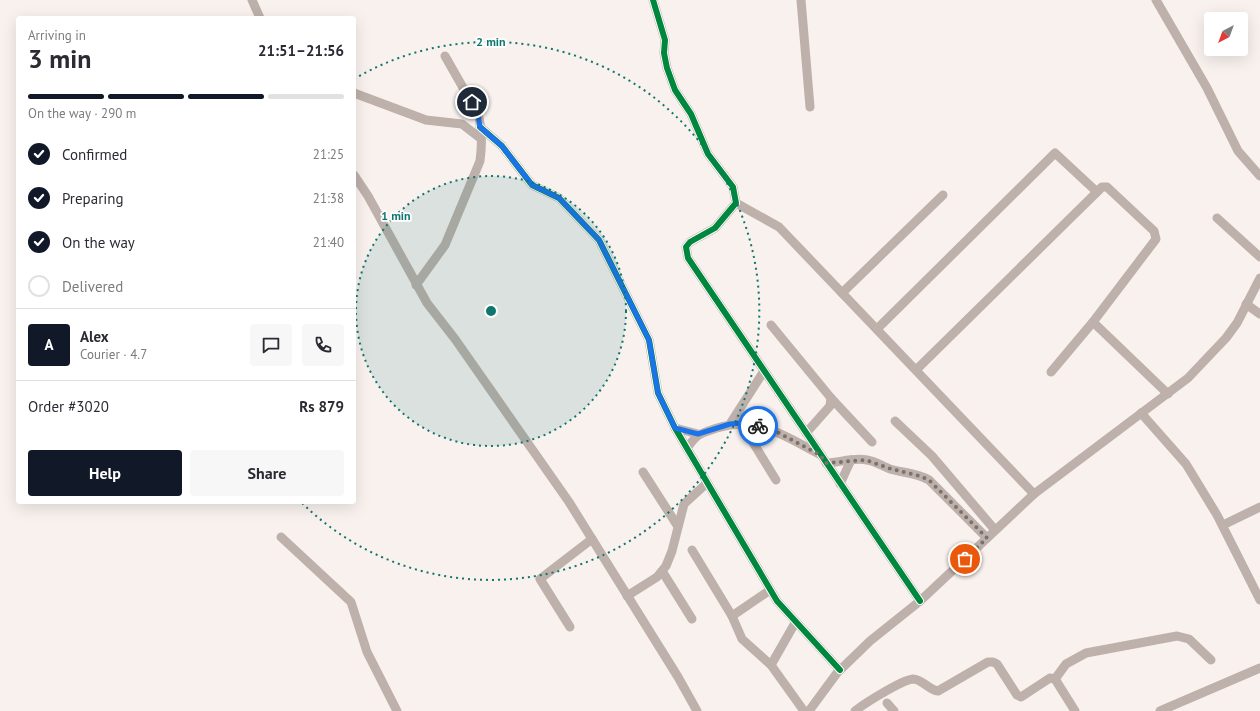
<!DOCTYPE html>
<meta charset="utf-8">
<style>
:root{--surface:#fff;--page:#f7f7f7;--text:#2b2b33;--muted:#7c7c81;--line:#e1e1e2;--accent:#111827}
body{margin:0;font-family:"PT Sans",sans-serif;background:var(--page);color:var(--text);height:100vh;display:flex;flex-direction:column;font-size:15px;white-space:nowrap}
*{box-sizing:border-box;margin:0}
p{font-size:13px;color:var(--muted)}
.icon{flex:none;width:22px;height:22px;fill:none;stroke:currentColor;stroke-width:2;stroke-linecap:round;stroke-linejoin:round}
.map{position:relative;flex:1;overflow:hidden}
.details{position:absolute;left:16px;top:16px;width:340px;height:488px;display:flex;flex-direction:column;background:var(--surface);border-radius:4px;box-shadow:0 4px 16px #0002}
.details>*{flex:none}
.needle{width:26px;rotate:221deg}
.controls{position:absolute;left:1204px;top:12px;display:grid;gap:8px}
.controls a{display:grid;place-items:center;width:44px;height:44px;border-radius:4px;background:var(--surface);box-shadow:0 4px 16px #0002;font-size:20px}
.pin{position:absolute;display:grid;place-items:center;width:34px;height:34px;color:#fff;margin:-17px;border:2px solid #fff;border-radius:50%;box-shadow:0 1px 4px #0007}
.courier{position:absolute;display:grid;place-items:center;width:40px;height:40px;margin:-20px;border:3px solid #1a73e8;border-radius:50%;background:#fff;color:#222;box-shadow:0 1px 5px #0007}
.headline em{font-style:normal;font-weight:600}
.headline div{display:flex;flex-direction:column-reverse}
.headline{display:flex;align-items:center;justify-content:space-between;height:68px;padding:0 12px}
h1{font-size:26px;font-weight:600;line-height:30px}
.bar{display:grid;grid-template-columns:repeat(4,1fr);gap:6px 4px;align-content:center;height:48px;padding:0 12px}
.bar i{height:5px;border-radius:3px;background:var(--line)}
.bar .selected{background:var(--accent)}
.bar p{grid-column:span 4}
.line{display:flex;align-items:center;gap:10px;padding:0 12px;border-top:1px solid var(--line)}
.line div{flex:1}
.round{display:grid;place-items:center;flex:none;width:42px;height:42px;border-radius:4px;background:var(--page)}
ol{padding:0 12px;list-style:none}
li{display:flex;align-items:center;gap:12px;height:44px}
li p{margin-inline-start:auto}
li .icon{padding:4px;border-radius:50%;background:var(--accent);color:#fff;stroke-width:4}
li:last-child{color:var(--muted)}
li i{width:22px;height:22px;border:2px solid var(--line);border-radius:50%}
.action{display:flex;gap:8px;margin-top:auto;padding:8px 12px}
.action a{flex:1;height:46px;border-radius:4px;background:var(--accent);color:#fff;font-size:16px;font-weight:600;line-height:46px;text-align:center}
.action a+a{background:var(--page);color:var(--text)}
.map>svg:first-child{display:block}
</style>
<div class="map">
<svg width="1260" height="711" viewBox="0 0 1260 711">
<rect width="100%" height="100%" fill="#f8f1ee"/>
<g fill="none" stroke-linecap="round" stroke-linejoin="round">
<g stroke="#beb0aa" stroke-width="9">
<polyline points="252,0 260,18"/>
<polyline points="653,0 665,40 664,53 667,68 675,90 691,114 708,154 733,187 736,203 715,228 690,242 686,247 688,258 920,601"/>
<polyline points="801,0 810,107"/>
<polyline points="1156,0 1207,88 1238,151 1260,176"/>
<polyline points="354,93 426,120 462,124 480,138"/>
<polyline points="480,127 502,146 532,185 559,198 599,240 649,340 658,393 675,428 777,601 840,670"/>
<polyline points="354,175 368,196 427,303 455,339 569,502 678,677 697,711"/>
<polyline points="736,203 779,227 1034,494"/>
<polyline points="1217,218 1260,257"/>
<path d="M416 285 445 245 480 161C482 146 482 128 478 114L445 56"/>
<polyline points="842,293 943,195"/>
<polyline points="1246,304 1260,314"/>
<polyline points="1093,322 1168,394"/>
<polyline points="771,325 831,398 830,406 806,433"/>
<polyline points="877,329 1055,153 1097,192"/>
<polyline points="916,370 1097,192 1102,187 1107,187 1154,231 1156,239 1093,322 1051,372"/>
<polyline points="831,398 872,442"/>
<polyline points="1141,413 1186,464 1217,515 1260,600"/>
<polyline points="895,421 932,456 995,530"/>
<polyline points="741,423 776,480"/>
<polyline points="730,424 764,371"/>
<polyline points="675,428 698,434"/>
<path d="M687 448C698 433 699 434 717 428 758 416 783 435 819 454"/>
<path d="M826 463C839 463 853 457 867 460 875 461 882 466 890 469 903 473 917 473 929 480L987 538"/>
<polyline points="643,472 677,525"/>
<polyline points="840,484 851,460"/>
<polyline points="1223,525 1260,507"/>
<polyline points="281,537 351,602 367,652 397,711"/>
<polyline points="692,550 732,616 742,639 771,665 804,711"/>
<polyline points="662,571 692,619"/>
<polyline points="627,596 657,577 666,566 672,551 684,504 707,483"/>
<polyline points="732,616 770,590"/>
<polyline points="570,627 540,579 592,539"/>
<polyline points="771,665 795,623"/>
<polyline points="1055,679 1066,664 1086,653 1177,636 1189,639 1211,660"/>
<polyline points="887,703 894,711"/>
<polyline points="809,711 837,673 870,641 920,601 1034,494 1188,378 1226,338 1237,323 1260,278"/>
<path d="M855 711C865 703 902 680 913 679 922 679 929 690 938 691L988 662H993L997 664 1017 695 1021 697 1050 678 1055 679 1075 711"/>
<polyline points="1160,711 1260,668"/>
</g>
<defs>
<g id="cycleway">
<polyline points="653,0 665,40 664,53 667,68 675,90 691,114 708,154 733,187 736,203 715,228 690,242 686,247 688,258 920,601"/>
<polyline points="480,127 502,146 532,185 559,198 599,240 649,340 658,393 675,428 777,601 840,670"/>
</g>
</defs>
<use href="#cycleway" stroke="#fff" stroke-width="8"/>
<use href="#cycleway" stroke="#00873e" stroke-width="6"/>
</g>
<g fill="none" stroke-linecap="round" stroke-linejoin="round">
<polyline stroke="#7c726d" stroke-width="4" stroke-dasharray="0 7.2" points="758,426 779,433 820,455 826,463 866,460 891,469 920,476 929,480 987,538 965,559"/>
<polyline stroke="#1a73e8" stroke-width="5" points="472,102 478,114 480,127 502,146 532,185 559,198 599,240 649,340 658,393 675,428 698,434 730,424 741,423 758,426"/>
</g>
<circle cx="491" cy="311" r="135" fill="#0f766e" fill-opacity=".12"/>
<g fill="none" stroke="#0f766e" stroke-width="2" stroke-dasharray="2 4">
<circle cx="491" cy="311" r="135"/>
<path d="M354 79A269 269 0 1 1 302 503"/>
</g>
<circle cx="491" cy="311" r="6" fill="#0f766e" stroke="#fff" stroke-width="2"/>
<g font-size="12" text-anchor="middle" font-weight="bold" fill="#0f766e" stroke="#fff" stroke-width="3.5" stroke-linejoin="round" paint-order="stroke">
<text x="491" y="46">2 min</text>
<text x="396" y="220">1 min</text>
</g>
</svg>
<div class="controls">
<a><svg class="needle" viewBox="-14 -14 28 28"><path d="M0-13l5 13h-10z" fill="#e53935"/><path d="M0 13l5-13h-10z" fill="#7c7c81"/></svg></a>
</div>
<div class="pin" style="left:965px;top:559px;background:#ea580c"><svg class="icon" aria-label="bag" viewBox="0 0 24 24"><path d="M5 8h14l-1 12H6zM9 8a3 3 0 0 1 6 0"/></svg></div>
<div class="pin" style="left:472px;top:102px;background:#1f2937"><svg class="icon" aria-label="home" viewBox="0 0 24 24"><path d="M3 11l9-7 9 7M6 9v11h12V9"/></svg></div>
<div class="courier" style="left:758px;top:426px"><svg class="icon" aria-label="bike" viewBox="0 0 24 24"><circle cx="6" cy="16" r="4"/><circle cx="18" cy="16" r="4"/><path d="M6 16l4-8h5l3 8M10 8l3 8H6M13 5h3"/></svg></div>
<section class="details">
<div class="headline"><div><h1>3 min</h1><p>Arriving in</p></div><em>21:51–21:56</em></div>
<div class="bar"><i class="selected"></i><i class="selected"></i><i class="selected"></i><i></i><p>On the way · 290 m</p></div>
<ol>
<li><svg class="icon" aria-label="check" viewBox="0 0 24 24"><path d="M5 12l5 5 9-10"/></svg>Confirmed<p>21:25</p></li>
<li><svg class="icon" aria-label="check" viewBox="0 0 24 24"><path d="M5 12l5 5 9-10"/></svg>Preparing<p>21:38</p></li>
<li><svg class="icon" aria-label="check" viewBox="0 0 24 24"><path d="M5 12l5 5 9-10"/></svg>On the way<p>21:40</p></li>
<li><i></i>Delivered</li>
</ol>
<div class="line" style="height:72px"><b class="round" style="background:var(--accent);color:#fff">A</b><div><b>Alex</b><p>Courier · 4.7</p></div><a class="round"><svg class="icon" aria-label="chat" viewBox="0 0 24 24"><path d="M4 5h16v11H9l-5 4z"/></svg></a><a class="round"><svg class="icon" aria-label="phone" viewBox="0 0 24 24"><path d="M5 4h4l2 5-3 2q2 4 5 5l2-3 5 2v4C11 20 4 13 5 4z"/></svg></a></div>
<div class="line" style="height:52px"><div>Order #3020</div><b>Rs 879</b></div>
<div class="action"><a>Help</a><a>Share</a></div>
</section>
</div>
